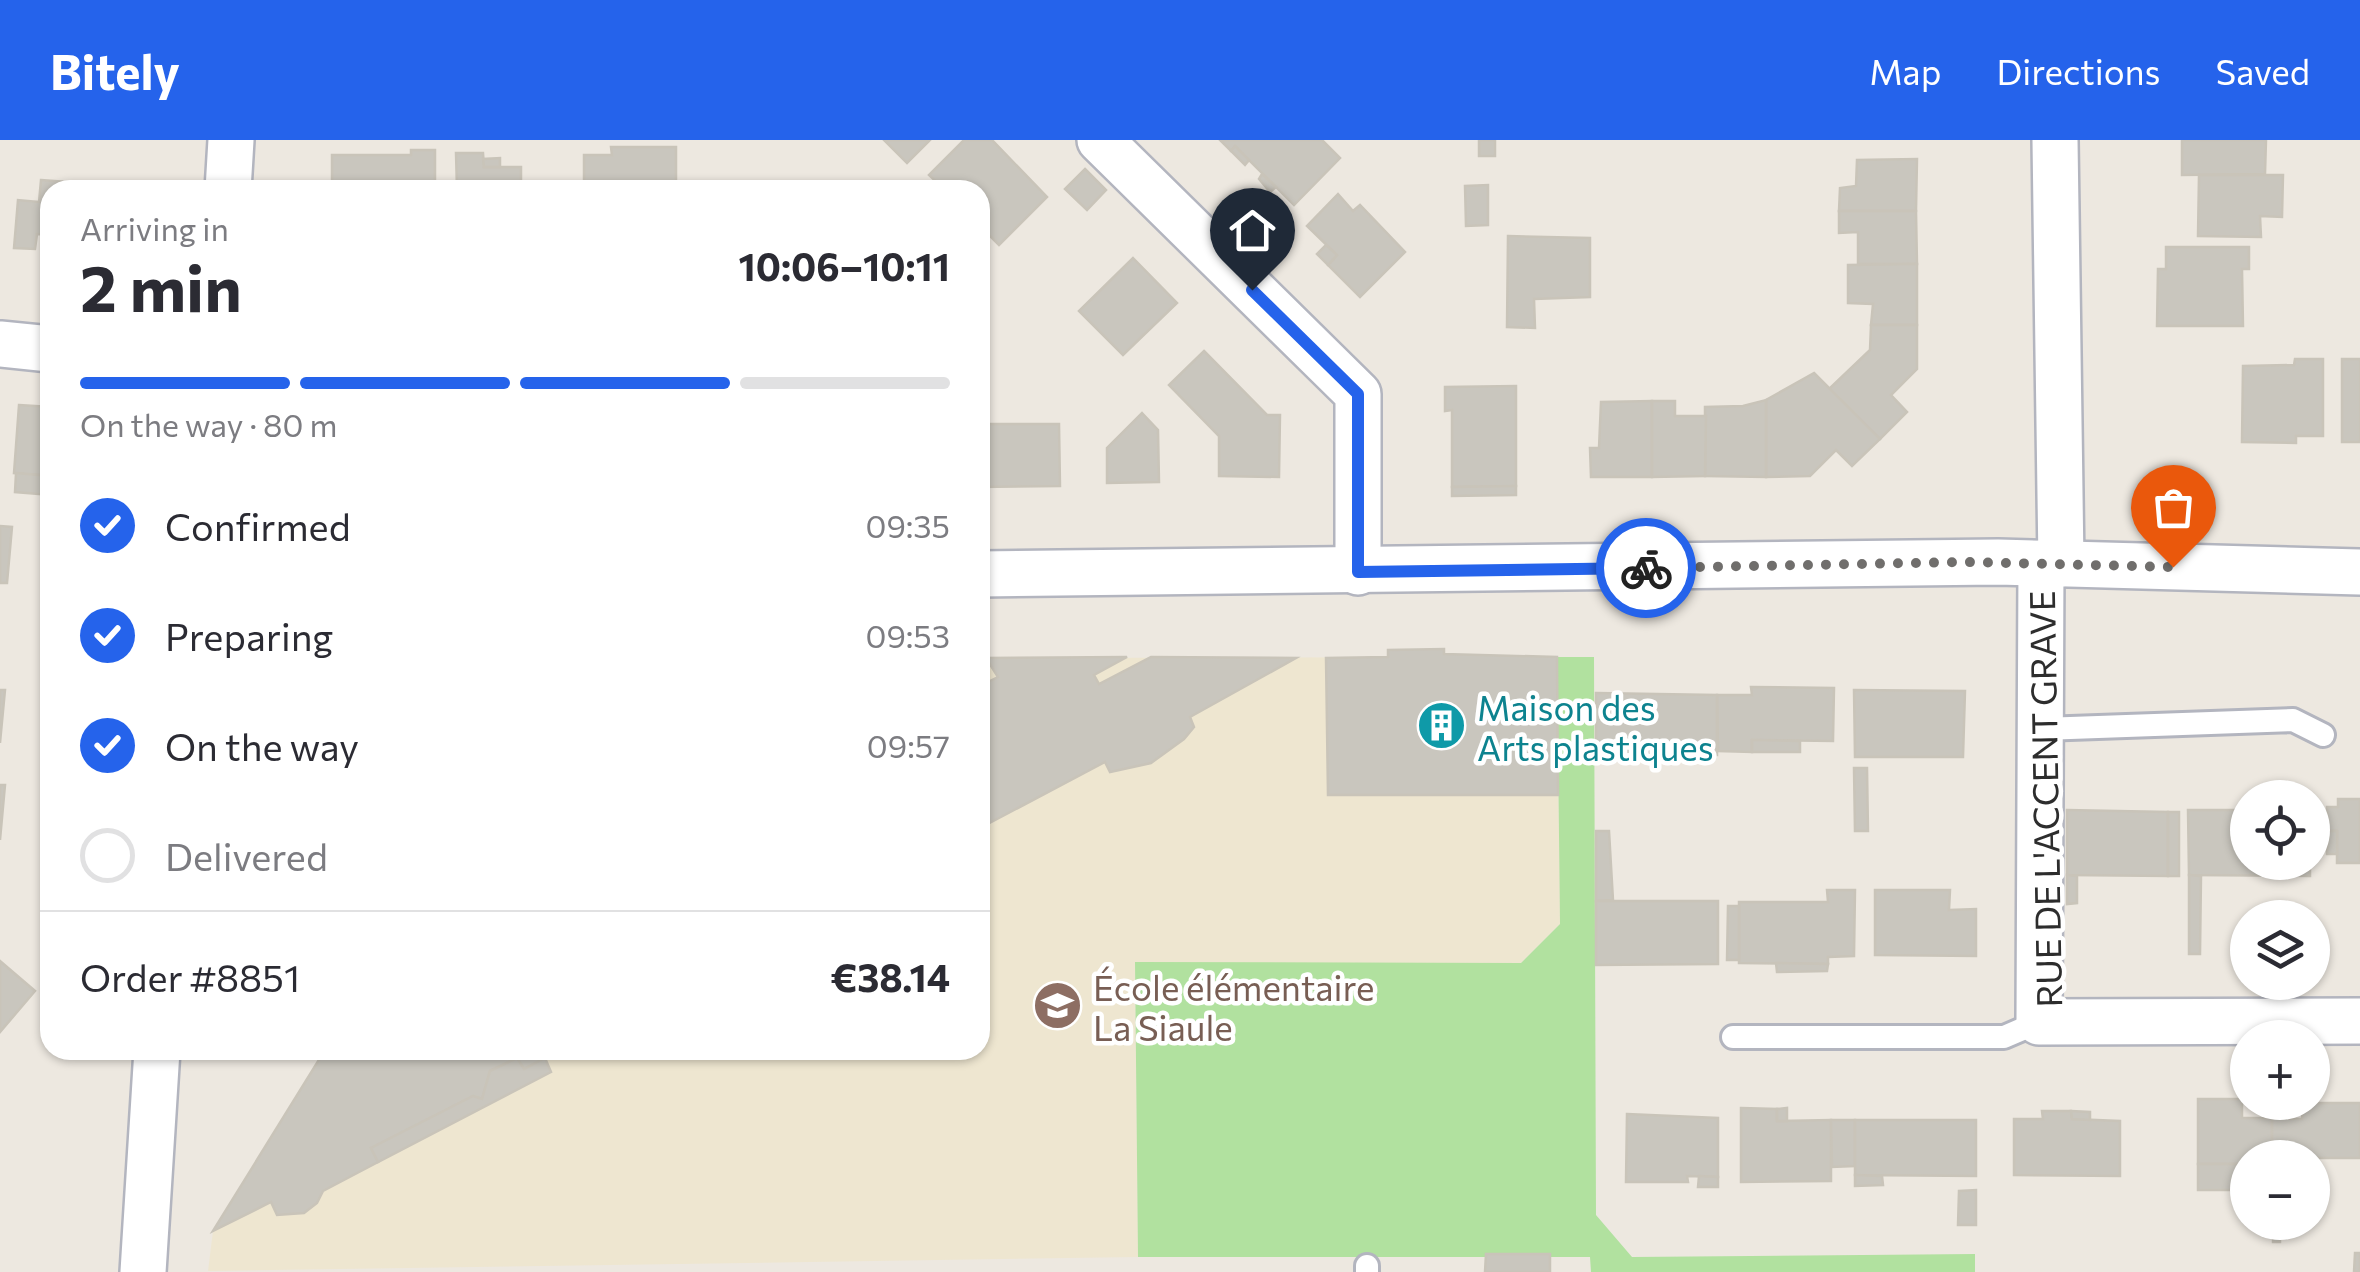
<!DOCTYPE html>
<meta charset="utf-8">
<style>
:root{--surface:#fff;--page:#f2f2f3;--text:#2b2b33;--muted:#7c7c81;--line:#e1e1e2;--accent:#2563eb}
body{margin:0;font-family:Commissioner,sans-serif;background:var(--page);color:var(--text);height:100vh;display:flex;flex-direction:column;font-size:38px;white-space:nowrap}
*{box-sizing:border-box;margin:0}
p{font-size:32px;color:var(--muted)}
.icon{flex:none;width:55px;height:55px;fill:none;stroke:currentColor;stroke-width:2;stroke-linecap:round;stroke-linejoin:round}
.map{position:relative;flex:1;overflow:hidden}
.drawer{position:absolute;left:40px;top:40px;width:950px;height:880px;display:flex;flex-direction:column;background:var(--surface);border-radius:30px;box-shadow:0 2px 8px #0004}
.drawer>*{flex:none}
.controls{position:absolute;left:2230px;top:640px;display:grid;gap:20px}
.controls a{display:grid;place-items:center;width:100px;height:100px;border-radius:50%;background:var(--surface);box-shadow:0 2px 8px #0004;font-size:50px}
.pin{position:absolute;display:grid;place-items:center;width:85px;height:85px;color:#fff;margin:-102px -42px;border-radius:50% 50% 50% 0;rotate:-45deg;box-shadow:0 0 10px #0007}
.pin .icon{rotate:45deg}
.courier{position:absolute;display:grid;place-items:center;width:100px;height:100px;margin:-50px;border:8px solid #2563eb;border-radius:50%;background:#fff;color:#222;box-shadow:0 2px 12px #0007}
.headline em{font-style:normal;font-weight:700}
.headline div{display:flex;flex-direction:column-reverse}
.headline{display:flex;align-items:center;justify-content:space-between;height:170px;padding:0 40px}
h1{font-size:65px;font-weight:700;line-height:75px}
.bar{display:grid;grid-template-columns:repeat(4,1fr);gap:15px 10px;align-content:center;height:120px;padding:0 40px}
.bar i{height:12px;border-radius:8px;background:var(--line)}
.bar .selected{background:var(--accent)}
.bar p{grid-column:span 4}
.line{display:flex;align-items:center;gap:25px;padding:0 40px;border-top:2px solid var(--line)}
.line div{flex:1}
ol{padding:0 40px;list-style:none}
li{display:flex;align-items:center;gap:30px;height:110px}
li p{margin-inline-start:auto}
li .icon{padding:10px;border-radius:50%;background:var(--accent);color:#fff;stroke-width:4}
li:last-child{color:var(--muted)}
li i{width:55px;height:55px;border:5px solid var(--line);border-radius:50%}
header{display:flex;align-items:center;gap:60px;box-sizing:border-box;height:140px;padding:0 50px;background:var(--accent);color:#fff}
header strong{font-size:48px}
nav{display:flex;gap:55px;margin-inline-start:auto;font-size:35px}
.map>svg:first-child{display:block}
</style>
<header>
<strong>Bitely</strong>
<nav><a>Map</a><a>Directions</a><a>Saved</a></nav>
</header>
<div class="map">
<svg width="2360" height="1132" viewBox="0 0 2360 1132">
<rect width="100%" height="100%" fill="#ede8e0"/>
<polygon fill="#eee6d0" points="1557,517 1560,784 1521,823 1135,823 1138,1117 208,1131 213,1091 325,910 980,910 980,518"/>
<polygon fill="#b1e19f" points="1557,517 1594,517 1596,1075 1632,1117 1975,1114 1975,1132 1591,1132 1590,1117 1138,1117 1135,822 1521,823 1560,784"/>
<g fill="#c9c6be" stroke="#c9c4b9" stroke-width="2.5">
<polygon points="884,0 930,0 907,23"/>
<polygon points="964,0 992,0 1047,57 999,105 980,86 980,50 945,50 929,35"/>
<polygon points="1220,0 1322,0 1340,18 1294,65 1235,6 1231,11"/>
<rect x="1479" y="0" width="16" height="16"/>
<polygon points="2182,0 2266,0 2265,34 2182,35"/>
<polygon points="1235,6 1249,20 1245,25 1231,11"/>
<polygon points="611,7 676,7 676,50 584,50 584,15 612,15"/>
<polygon points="411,10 435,10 435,50 332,50 332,15 411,15"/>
<polygon points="456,13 483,13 484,27 521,27 521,50 457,50"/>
<polygon points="500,18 500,27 484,27 483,19"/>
<polygon points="1917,19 1916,71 1839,71 1840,48 1856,46 1857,20"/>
<polygon points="1085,29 1106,50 1087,70 1065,49"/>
<polygon points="1262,34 1276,47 1270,52 1259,39"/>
<polygon points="2199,35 2283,35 2282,77 2260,76 2261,97 2198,96"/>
<polygon points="41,40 94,44 94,50 50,50 50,95 37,94 35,109 14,108 18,60 39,62"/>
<polygon points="1488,45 1488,85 1466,86 1465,46"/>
<polygon points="1338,54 1353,71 1360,65 1405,112 1360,157 1328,125 1337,115 1307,86"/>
<polygon points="1839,71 1916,71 1917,124 1858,124 1858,92 1839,93"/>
<polygon points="1508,96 1590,98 1590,157 1534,159 1535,188 1507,187"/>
<polygon points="1326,105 1337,115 1328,125 1317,114"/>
<polygon points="2166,107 2249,107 2249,129 2242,129 2243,186 2157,186 2158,129 2166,129"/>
<polygon points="1133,118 1177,163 1123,215 1079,171"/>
<polygon points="1917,124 1917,185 1871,185 1873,164 1848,163 1848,125"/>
<polygon points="1871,185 1917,185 1917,229 1891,255 1907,272 1880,299 1829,249 1870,210"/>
<polygon points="1204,211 1267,275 1280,275 1279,337 1219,336 1219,296 1169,245"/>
<polygon points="2295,219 2323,219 2323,296 2296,296 2296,303 2242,302 2243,226 2294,225"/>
<rect x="2342" y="219" width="18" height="83"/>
<polygon points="1814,233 1880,299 1852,326 1836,310 1810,336 1766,337 1766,260"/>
<polygon points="1516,246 1516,346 1452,347 1452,270 1445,271 1445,247"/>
<polygon points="1766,260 1766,337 1705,336 1705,267 1743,266"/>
<polygon points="1652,261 1652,337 1591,337 1590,308 1599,308 1601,262"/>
<polygon points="1652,261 1675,261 1675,276 1706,276 1705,336 1652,337"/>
<polygon points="19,265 50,267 50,336 14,333"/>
<polygon points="1142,273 1158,290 1159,342 1107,343 1107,308"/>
<polygon points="980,284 1059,284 1060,346 980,347"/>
<polygon points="16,333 50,336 50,355 15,352"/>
<polygon points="1516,346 1516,355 1452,356 1452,347"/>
<polygon points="0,386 12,387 7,443 0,443"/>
<polygon points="1444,509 1444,514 1557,517 1558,655 1328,655 1326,518 1388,517 1388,510"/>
<polygon points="1127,517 1094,535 1099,544 1151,517 1296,518 1190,577 1194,587 1184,599 1151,623 1110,632 1105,622 980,688 980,546 998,537 986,518"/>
<polygon points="1751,547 1834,548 1833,601 1752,600 1752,612 1718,611 1717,555 1752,555"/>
<polygon points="0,550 5,550 0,603"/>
<polygon points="1854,550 1965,551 1963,617 1855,617"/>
<polygon points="1596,553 1717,555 1717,615 1596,614"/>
<polygon points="1752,600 1800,601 1800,612 1752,612"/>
<polygon points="1854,628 1867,628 1868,691 1855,691"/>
<polygon points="0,645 5,645 0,700"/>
<polygon points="2338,659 2360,659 2360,723 2337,723 2337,691 2327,691 2327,667 2338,667"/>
<polygon points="2067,670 2168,672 2168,736 2067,735"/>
<polygon points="2188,670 2246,670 2248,722 2310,722 2310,736 2189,735"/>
<rect x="2168" y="672" width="11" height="64"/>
<polygon points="1596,691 1609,691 1613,760 1596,761"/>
<rect x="2327" y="691" width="10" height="23"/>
<polygon points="2067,735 2077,736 2077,763 2067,764"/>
<polygon points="2189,735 2201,736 2200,814 2189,814"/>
<polygon points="1827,750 1855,750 1854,816 1828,817 1828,824 1739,823 1739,762 1828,762"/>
<polygon points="1875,750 1950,750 1949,770 1976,769 1976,816 1875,815"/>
<polygon points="1596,761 1718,761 1718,824 1596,825"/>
<polygon points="1728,766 1739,766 1739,820 1727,820"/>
<polygon points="0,821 35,851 0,892"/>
<polygon points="1776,823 1828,824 1827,831 1777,832"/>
<polygon points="325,910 561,910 524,929 517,918 490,931 482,959 473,956 371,1008 378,1022 323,1051 317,1063 304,1073 277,1075 271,1062 213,1091"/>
<polygon points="517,918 524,929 545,918 551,932 378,1022 371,1008 473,956 482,959 490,931"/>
<polygon points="2198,959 2242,959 2242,978 2272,978 2272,1018 2248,1018 2248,1024 2198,1024"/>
<polygon points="2303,963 2360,963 2360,1018 2272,1018 2272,978 2302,979"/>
<polygon points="1741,968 1777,969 1777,981 1831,980 1831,1041 1741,1042"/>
<polygon points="1787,968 1787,981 1777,981 1777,969"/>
<polygon points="2042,971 2071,971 2072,979 2120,981 2120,1036 2014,1035 2014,979 2043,979"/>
<polygon points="2071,971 2090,972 2090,980 2072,979"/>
<polygon points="1627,974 1718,978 1718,1037 1687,1036 1688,1042 1626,1042"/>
<polygon points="1831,980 1855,980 1855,1026 1832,1027"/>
<polygon points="1855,980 1976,980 1976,1036 1855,1035"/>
<rect x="2198" y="1024" width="50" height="26"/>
<polygon points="1855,1035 1882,1036 1883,1045 1855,1046"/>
<polygon points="1699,1036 1718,1037 1718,1047 1698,1047"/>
<polygon points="1976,1050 1976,1085 1958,1085 1959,1051"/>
<rect x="2273" y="1082" width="7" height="20"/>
<polygon points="2355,1113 2360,1113 2360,1132 2354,1132"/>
<polygon points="1486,1114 1550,1114 1550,1132 1485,1132"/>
</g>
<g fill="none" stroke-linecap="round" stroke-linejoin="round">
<defs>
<g id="service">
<polyline points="2042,589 2293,580 2323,595"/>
<polyline points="1733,897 2004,897 2039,882"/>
<polyline points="1367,1126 1367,1132"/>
</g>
<g id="minor">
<polyline points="1100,0 1358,254 1358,432"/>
<polyline points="2055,0 2061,424"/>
<polyline points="228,50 231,0"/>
<polyline points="0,204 50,209"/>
<polyline points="2041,423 2039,882 2360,881"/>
<polyline points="980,434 1998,422 2360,432"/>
<polyline points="143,1132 157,910"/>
</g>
</defs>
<use href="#service" stroke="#b3b5bf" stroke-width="28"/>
<use href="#minor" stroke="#b3b5bf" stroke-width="50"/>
<use href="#service" stroke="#fff" stroke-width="22"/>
<use href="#minor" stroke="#fff" stroke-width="45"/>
</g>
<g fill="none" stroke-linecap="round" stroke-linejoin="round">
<polyline stroke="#706e6c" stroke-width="10" stroke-dasharray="0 18" points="1646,428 1966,422 2173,427"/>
<polyline stroke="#2563eb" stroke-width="12" points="1252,150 1358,254 1358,432 1646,428"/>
</g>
<defs>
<symbol id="building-disc" viewBox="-11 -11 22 22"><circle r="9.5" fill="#0f9aa8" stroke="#fff"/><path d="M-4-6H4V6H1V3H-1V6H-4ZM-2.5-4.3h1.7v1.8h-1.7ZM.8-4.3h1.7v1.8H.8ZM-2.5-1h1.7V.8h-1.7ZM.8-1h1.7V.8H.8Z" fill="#fff"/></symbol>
<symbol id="school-disc" viewBox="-11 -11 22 22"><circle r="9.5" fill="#8d6e63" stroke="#fff"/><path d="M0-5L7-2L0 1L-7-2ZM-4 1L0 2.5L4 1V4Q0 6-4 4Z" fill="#fff"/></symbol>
</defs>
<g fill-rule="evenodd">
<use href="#building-disc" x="1414" y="558" width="55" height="55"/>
<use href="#school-disc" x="1030" y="838" width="55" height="55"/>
</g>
<g text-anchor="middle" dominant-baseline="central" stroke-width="9" stroke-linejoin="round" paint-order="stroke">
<g font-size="35" fill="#0d838f" stroke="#fff" text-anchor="start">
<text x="1477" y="566">Maison des<tspan x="1477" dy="40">Arts plastiques</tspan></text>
</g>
<g font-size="35" fill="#2d2d2d" stroke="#fff">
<text transform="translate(2044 659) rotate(-91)">RUE DE L'ACCENT GRAVE</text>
</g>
<g font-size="35" fill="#785e54" stroke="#fff" text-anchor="start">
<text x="1093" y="846">École élémentaire<tspan x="1093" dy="40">La Siaule</tspan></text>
</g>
</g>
</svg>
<div class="controls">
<a><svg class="icon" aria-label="locate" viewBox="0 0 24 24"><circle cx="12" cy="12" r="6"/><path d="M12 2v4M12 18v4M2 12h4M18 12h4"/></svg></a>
<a><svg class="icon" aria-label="layers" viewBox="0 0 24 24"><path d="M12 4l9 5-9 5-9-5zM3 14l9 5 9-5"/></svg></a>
<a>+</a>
<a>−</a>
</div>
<div class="pin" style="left:2173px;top:427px;background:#ea580c"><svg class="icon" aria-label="bag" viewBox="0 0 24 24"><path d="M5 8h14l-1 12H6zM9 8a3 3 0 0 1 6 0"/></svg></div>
<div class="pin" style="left:1252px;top:150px;background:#1f2937"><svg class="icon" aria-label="home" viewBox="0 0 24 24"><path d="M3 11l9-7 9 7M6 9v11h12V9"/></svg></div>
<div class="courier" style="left:1646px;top:428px"><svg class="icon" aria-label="bike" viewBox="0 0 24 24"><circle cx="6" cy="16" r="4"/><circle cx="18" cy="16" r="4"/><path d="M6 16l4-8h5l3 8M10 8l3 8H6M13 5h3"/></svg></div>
<section class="drawer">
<div class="headline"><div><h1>2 min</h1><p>Arriving in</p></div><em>10:06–10:11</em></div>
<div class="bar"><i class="selected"></i><i class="selected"></i><i class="selected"></i><i></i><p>On the way · 80 m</p></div>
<ol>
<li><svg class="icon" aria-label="check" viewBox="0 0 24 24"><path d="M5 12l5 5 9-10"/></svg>Confirmed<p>09:35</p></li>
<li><svg class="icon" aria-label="check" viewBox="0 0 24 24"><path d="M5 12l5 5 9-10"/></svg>Preparing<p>09:53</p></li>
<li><svg class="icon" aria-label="check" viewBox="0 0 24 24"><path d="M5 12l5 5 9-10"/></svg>On the way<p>09:57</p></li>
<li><i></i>Delivered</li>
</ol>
<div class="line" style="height:130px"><div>Order #8851</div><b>€38.14</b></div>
</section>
</div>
